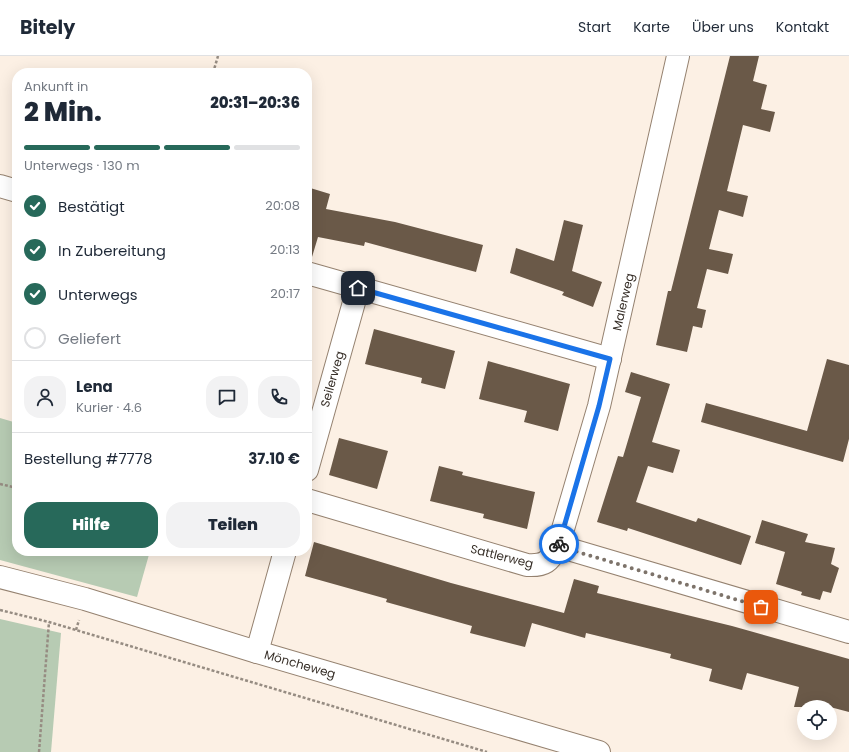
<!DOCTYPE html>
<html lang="de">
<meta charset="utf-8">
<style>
:root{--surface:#fff;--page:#f2f2f3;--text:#1f2937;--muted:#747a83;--line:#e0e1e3;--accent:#27695a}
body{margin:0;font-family:Poppins,sans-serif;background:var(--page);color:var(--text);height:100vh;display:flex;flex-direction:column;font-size:15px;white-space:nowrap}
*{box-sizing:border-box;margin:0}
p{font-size:13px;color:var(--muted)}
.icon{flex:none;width:22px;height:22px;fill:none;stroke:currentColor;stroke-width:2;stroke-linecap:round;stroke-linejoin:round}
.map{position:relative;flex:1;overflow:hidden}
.sheet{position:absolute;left:12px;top:12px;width:300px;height:488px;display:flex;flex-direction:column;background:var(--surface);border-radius:16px;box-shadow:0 4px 16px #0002}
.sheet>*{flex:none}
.controls{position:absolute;left:797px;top:644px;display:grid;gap:8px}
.controls a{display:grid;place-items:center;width:40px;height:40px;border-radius:50%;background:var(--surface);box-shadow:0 4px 16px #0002;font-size:20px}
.pin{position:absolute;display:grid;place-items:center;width:34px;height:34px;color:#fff;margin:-17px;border-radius:8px;box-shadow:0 2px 6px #0006}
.courier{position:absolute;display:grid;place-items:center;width:40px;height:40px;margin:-20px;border:3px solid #1a73e8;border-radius:50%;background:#fff;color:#222;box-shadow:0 1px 5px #0007}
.summary em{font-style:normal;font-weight:800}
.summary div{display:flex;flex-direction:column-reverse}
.summary{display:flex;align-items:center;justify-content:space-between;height:68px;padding:0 12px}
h1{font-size:26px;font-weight:800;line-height:30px}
.bar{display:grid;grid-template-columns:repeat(4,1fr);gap:6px 4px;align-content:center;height:48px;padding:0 12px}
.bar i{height:5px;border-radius:3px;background:var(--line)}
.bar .current{background:var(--accent)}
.bar p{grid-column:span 4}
.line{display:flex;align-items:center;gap:10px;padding:0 12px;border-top:1px solid var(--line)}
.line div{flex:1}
.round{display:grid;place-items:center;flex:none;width:42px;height:42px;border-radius:16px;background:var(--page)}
ol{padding:0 12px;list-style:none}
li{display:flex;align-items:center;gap:12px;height:44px}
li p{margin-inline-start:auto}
li .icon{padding:4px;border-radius:50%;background:var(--accent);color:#fff;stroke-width:4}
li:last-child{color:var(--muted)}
li i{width:22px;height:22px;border:2px solid var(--line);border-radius:50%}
.primary-button{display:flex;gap:8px;margin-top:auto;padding:8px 12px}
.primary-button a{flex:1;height:46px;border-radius:16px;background:var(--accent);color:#fff;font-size:16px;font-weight:800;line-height:46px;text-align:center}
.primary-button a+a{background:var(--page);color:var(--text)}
header{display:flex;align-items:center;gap:24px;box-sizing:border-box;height:56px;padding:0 20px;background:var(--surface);border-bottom:1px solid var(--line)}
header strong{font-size:19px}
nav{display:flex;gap:22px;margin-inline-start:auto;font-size:14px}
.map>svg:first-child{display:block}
</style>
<header>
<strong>Bitely</strong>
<nav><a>Start</a><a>Karte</a><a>Über uns</a><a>Kontakt</a></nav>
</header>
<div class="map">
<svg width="849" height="696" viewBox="0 0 849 696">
<rect width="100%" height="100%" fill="#fcf0e4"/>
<g fill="#b7cbb3">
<polygon points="0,362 17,367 17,495 150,495 137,541 0,504"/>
<polygon points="0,563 61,577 51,696 0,696"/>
</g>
<g fill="#6a5948">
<polygon points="730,0 759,0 753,25 767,29 761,53 775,56 770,76 743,69 727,135 748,140 743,161 719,154 709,193 733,198 728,218 707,213 697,252 706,254 702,272 693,270 687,296 656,289 668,235 671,235"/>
<polygon points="307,131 330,138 326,153 395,166 483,189 476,216 365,186 364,190 318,181 312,201 307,201"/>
<polygon points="564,164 583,169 572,215 602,226 593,251 562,239 564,236 510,217 516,192 554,205"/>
<polygon points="374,273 455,295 445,333 421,327 422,322 365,308"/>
<polygon points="827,303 849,309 849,383 843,406 701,366 706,347 807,375"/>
<polygon points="488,305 570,328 558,375 524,366 527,355 479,343"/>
<polygon points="631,316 670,328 652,386 680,394 673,417 648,410 636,446 696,466 698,462 751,480 741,509 628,472 627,475 597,466 618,400 623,401 641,341 625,336"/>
<polygon points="339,382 388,395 377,433 329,419"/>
<polygon points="439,410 463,416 462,419 535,436 527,473 483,462 484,458 430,445"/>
<polygon points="762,464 808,478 805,486 835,492 831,508 839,512 831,537 823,535 820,544 801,539 802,536 776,528 785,496 755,487"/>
<polygon points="314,486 451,527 564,557 574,523 599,530 597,537 732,570 849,603 849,656 830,651 794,651 799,631 747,617 742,634 709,625 712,613 670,602 671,598 586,577 585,582 532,567 525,591 470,577 472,570 386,546 387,543 305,520"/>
</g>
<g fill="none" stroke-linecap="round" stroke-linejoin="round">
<defs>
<g id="minor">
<polyline points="0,130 17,135"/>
<polyline points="307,217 610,303"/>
<polyline points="307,414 358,232"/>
<path d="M307 444 527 509C545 510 549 506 558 490L849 576"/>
<polyline points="558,490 599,350 678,0"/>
<polyline points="257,596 285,495"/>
</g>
<polyline id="secondary" points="0,521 85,543 257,596 599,696"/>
</defs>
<use href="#minor" stroke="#958270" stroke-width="24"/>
<use href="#secondary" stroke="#958270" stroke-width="24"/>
<g stroke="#968c82" stroke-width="2.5" stroke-dasharray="3 2" stroke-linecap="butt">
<polyline points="213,17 218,0"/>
<polyline points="0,428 17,432"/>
<polyline points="0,554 49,566 487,696"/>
<polyline points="76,574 79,564"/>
<polyline points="39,696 49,566"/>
</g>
<use href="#minor" stroke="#fff" stroke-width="22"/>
<use href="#secondary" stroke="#fff" stroke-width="22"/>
</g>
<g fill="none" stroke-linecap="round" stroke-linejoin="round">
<polyline stroke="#7d736a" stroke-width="4" stroke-dasharray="0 7.2" points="559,488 558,490 761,551"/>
<polyline stroke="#1a73e8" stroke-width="5" points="358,232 610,303 599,350 559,488"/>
</g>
<g text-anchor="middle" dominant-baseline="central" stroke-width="4" stroke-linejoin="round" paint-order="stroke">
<g font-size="12" fill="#383029" stroke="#fff">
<text transform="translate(623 246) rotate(-77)">Malerweg</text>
<text transform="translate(332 323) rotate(-74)">Seilerweg</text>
<text transform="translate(502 500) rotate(14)">Sattlerweg</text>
<text transform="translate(300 608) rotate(16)">Möncheweg</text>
</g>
</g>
</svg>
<div class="controls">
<a><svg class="icon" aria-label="locate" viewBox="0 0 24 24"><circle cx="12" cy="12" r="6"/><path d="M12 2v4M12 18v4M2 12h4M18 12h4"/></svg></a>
</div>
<div class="pin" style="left:761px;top:551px;background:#ea580c"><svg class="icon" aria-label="bag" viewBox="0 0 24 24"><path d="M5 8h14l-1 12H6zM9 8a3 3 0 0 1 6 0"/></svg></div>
<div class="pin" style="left:358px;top:232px;background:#1f2937"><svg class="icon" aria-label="home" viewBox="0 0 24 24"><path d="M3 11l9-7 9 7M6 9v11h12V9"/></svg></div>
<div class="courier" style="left:559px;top:488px"><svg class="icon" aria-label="bike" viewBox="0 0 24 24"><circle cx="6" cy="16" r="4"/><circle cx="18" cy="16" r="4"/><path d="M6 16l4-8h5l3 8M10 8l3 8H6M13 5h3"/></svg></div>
<section class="sheet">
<div class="summary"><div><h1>2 Min.</h1><p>Ankunft in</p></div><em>20:31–20:36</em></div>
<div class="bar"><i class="current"></i><i class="current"></i><i class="current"></i><i></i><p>Unterwegs · 130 m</p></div>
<ol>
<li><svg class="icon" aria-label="check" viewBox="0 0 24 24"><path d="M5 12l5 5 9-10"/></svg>Bestätigt<p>20:08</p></li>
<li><svg class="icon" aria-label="check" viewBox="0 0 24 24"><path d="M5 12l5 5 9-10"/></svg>In Zubereitung<p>20:13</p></li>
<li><svg class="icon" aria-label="check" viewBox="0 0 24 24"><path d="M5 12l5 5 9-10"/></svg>Unterwegs<p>20:17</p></li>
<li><i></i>Geliefert</li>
</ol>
<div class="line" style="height:72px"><a class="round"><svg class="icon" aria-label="person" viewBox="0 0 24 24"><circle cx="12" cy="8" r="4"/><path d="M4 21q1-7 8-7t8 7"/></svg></a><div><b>Lena</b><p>Kurier · 4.6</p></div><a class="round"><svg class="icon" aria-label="chat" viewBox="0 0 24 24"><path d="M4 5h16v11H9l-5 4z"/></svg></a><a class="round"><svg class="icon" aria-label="phone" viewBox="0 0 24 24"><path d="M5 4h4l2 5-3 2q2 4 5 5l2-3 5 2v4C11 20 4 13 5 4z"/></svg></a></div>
<div class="line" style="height:52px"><div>Bestellung #7778</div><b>37.10 €</b></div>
<div class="primary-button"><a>Hilfe</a><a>Teilen</a></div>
</section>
</div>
